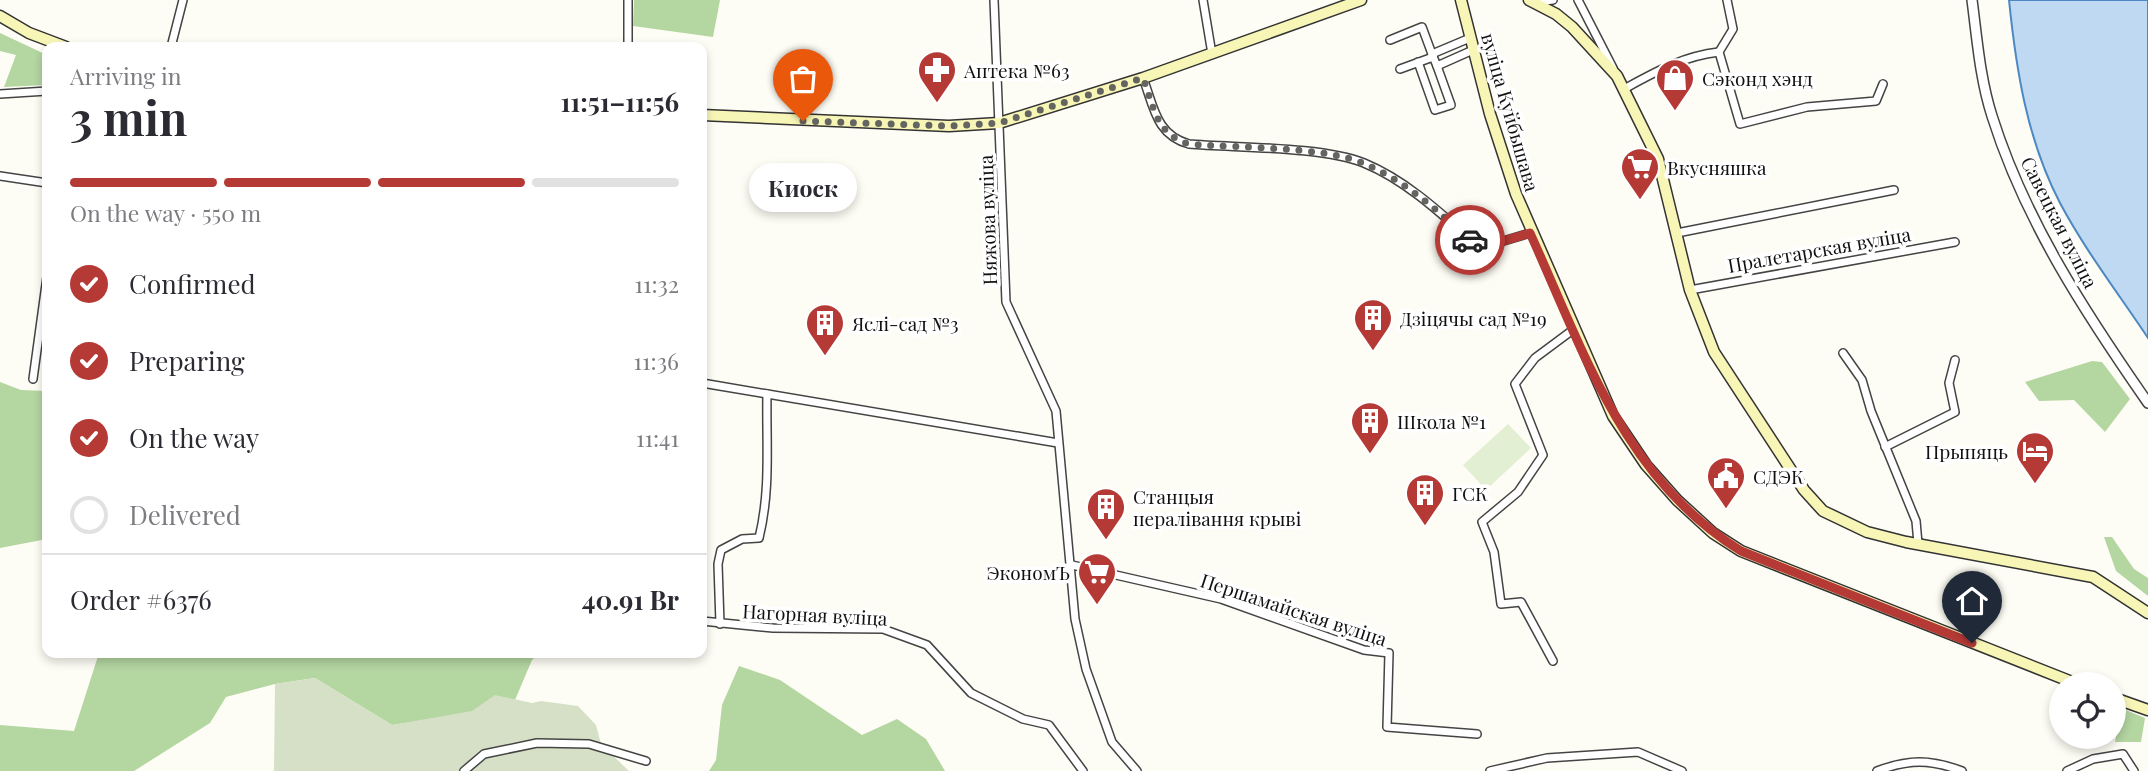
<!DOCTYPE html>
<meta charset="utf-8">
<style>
:root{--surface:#fff;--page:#f7f7f7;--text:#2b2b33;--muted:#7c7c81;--line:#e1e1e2;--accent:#b53a35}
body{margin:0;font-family:"Playfair Display",serif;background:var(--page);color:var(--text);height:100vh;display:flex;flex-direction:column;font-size:26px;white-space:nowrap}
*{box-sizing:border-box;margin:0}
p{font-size:23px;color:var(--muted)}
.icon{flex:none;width:38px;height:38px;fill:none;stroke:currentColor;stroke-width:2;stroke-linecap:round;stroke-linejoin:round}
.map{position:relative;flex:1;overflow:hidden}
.sheet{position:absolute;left:42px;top:42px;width:665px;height:616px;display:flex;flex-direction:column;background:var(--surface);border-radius:14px;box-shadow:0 4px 10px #0003}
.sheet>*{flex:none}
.controls{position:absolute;left:2049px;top:672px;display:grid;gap:14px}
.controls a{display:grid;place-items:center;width:77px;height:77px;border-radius:50%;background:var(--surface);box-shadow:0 4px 10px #0003;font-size:35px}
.pin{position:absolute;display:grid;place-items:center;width:60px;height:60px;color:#fff;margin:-72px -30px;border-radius:50% 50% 50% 0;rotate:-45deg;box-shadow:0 0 7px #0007}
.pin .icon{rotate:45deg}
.courier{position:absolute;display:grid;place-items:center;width:70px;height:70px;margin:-35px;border:5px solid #b53a35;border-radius:50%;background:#fff;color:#222;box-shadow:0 2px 9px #0007}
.bubble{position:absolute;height:49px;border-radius:24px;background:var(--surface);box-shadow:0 4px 10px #0003;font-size:23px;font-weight:700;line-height:49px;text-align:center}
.overview em{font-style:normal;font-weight:700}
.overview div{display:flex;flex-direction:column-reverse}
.overview{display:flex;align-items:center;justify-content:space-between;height:119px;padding:0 28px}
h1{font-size:46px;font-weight:700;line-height:52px}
.bar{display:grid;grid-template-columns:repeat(4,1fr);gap:10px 7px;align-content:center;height:84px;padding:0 28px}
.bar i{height:9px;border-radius:5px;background:var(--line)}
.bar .selected{background:var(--accent)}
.bar p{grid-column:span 4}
.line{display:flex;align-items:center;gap:18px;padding:0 28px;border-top:2px solid var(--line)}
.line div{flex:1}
ol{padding:0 28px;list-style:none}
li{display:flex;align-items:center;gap:21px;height:77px}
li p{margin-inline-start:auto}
li .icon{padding:7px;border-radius:50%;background:var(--accent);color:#fff;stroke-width:4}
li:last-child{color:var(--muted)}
li i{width:38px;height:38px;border:4px solid var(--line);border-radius:50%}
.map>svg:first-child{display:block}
</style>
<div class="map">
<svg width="2148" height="771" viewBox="0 0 2148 771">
<rect width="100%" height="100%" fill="#fefdf5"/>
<g fill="#b4d6a1">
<polygon points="634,0 720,0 713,37 633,26"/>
<polygon points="0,33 47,55 47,85 4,87 16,55 0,51"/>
<polygon points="2092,361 2102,362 2130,399 2105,432 2074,400 2039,401 2025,382"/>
<polygon points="0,382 21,390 47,391 47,539 0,548"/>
<polygon points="2104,537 2112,537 2134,569 2148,578 2148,596 2116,571"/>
<polygon points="99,653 539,653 532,660 512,707 392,725 315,678 275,684 226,697 210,723 134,771 0,771 0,725 74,731"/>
<polygon points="739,666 780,680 862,735 897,719 926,739 945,771 709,771 716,760 722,705"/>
<polygon points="2114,705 2145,718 2141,742 2115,742 2120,714 2114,711"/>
</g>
<polygon fill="#d5e0c6" points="315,678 392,725 472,711 495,695 532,703 541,701 578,706 596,725 601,744 629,771 274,771 275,684"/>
<polygon fill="#e2efd2" points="1508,424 1531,448 1486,490 1463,465"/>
<path fill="#bed9f1" stroke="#4c88c1" stroke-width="2" d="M2009 0H2148V338C2118 293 2085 250 2060 203 2027 140 2016 69 2009 0Z"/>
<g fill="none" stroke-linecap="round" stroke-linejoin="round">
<defs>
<g id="minor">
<polyline points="994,0 1006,302 1056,411 1075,619 1086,669 1112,742 1137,771"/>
<polyline points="1203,0 1212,54"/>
<polyline points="1578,0 1613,68"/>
<polyline points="1727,0 1733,29 1719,52 1740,124 1807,107 1876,101 1883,84"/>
<polyline points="1537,2 1553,0"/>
<polyline points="1390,40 1422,27 1432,54 1470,38"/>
<polyline points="171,47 183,0"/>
<polyline points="628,47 628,0"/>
<polyline points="1432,54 1437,66 1473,50"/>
<polyline points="1418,62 1435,110 1451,105 1437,66"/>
<polyline points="1400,69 1433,57"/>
<path d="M1143 78C1154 107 1156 135 1189 144 1236 148 1322 146 1364 163 1408 181 1445 217 1480 248L1530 233"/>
<path d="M1624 89C1655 72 1683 56 1719 52"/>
<polyline points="0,94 47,91"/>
<polyline points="0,176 47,183"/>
<polyline points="1677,233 1894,190"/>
<polyline points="1690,290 1955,242"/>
<polyline points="1843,353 1862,380 1871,411 1916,521 1918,544"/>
<polyline points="33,379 47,277"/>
<polyline points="702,383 1058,443"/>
<polyline points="1885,447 1955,412 1949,383 1955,360"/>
<polyline points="1072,565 1221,599 1364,650 1389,653 1387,727 1477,734"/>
<polyline points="702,621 773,628 883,629 927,645 971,693 1023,719 1049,725 1083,771"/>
<path d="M720 624 718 564 721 550 742 539 759 538C771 489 766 443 767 394"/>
<polyline points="1553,661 1521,602 1501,604 1494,552 1482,522 1518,492 1543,455 1515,384 1535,358 1574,329"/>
<polyline points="464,771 484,754 537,743 589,744 646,761"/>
<polyline points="1490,771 1547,758 1638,752 1682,771"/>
<path d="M1877 771C1909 759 1930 759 1962 771"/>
<polyline points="2067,771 2093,759 2123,754 2134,771"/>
</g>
<path id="tertiary" d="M1972 0C1977 38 1980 79 1992 116 2025 221 2086 314 2148 403"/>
<g id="secondary">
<polyline points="1461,0 1490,114 1516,194 1613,416 1646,465 1677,500 1713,533 1741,551 2077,684"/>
<polyline points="1529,0 1556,14 1572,27 1617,76 1658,159 1690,290 1714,352 1804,490 1823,511 1867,532 1906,542 2093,577 2148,613"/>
<polyline points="0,16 29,33 66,47"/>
<polyline points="702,115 949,126 999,123 1143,78 1361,0"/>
<polyline points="2114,698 2148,710"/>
</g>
</defs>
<use href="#minor" stroke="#444" stroke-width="10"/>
<use href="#tertiary" stroke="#444" stroke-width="12"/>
<use href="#secondary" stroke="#333" stroke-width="13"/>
<use href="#minor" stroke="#fff" stroke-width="7"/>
<use href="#tertiary" stroke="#fff" stroke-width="9"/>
<use href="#secondary" stroke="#f8f6b7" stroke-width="10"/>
</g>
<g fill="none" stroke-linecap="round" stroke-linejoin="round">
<path stroke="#646461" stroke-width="7" stroke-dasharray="0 12.6" d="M803 121 949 126 999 123 1143 78C1154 107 1156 135 1189 144 1235 148 1325 146 1365 164 1405 181 1438 211 1470 240"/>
<path stroke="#b53a35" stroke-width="9" d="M1470 240 1480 248 1530 233C1584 352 1624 479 1741 551L1972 643"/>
</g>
<defs>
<symbol id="pharmacy-pin" viewBox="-11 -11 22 30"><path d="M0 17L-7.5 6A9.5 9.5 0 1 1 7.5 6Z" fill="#b53a35" stroke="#fff"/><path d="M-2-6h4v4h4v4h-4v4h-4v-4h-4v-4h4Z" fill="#fff"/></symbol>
<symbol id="shop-pin" viewBox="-11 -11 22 30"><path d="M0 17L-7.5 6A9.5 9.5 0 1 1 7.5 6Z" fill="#b53a35" stroke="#fff"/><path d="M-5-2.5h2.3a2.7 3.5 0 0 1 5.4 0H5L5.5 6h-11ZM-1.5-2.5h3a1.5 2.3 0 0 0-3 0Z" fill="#fff"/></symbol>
<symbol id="supermarket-pin" viewBox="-11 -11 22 30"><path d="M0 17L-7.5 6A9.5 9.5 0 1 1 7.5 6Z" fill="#b53a35" stroke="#fff"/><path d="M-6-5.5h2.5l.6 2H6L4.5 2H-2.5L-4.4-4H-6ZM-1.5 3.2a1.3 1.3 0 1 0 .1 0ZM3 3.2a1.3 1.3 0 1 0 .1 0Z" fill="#fff"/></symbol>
<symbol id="building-pin" viewBox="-11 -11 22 30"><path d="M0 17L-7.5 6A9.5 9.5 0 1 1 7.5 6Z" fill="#b53a35" stroke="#fff"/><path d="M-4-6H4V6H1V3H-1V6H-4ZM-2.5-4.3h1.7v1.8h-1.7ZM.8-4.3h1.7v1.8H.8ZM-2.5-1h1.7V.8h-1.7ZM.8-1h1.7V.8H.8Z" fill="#fff"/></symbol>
<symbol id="hotel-pin" viewBox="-11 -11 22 30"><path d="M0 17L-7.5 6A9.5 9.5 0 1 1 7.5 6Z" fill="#b53a35" stroke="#fff"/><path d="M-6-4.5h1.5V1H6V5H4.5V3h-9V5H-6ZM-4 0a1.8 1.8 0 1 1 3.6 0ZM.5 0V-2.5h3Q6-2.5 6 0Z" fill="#fff"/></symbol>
<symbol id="civic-pin" viewBox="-11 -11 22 30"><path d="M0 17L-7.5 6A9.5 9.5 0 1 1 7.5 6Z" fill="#b53a35" stroke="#fff"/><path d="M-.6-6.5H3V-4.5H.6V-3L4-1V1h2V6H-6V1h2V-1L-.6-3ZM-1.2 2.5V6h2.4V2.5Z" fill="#fff"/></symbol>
</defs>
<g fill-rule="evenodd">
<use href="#pharmacy-pin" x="915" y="48" width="44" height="60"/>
<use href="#shop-pin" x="1653" y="56" width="44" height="60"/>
<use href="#supermarket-pin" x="1618" y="145" width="44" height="60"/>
<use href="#building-pin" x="1351" y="296" width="44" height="60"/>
<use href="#building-pin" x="803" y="301" width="44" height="60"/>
<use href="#building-pin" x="1348" y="399" width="44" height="60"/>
<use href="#hotel-pin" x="2013" y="429" width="44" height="60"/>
<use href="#civic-pin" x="1704" y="454" width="44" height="60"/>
<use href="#building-pin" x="1403" y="471" width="44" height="60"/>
<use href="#building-pin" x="1084" y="485" width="44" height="60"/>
<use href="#supermarket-pin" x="1075" y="550" width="44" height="60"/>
</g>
<g text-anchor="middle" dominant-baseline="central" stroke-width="7" stroke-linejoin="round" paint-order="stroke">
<g font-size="19" fill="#111" stroke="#fff" text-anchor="start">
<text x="964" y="70">Аптека №63</text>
<text x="1702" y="78">Сэконд хэнд</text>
<text x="1667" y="167">Вкусняшка</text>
<text x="1400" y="318">Дзіцячы сад №19</text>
<text x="852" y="323">Яслі-сад №3</text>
<text x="1397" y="421">Школа №1</text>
<text x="2008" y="451" text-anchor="end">Прыпяць</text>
<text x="1753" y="476">СДЭК</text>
<text x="1452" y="493">ГСК</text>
<text x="1133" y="496">Станцыя<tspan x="1133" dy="22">пералівання крыві</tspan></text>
<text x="1070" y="572" text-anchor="end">ЭкономЪ</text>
</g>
<g font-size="19" fill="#111" stroke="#fff">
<text transform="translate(1511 112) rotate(74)">вуліца Куйбышава</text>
<text transform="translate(987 220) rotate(-92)">Няжова вуліца</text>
<text transform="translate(2060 222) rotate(63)">Савецкая вуліца</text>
<text transform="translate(1819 249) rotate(-10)">Пралетарская вуліца</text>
<text transform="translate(1294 609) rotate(18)">Першамайская вуліца</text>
<text transform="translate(815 614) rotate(3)">Нагорная вуліца</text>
</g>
</g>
</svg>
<div class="controls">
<a><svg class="icon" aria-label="locate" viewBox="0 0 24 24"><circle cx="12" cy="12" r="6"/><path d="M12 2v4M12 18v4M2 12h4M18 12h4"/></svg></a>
</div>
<div class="pin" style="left:803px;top:121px;background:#ea580c"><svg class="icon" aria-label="bag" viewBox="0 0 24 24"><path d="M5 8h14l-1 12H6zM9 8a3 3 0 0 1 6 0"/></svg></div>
<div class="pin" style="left:1972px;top:643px;background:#1f2937"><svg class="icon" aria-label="home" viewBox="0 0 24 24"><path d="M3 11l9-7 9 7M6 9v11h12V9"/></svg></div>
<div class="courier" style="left:1470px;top:240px"><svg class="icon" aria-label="car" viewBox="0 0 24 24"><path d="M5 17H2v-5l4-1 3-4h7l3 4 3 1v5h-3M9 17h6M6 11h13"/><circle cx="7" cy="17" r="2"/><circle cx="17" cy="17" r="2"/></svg></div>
<div class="bubble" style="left:749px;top:163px;width:108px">Киоск</div>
<section class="sheet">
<div class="overview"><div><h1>3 min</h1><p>Arriving in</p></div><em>11:51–11:56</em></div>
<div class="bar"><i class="selected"></i><i class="selected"></i><i class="selected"></i><i></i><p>On the way · 550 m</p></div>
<ol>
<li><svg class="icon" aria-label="check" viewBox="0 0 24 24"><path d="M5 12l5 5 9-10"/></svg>Confirmed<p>11:32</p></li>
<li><svg class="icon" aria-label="check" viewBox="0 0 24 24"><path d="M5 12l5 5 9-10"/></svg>Preparing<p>11:36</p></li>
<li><svg class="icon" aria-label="check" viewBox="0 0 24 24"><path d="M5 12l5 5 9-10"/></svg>On the way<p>11:41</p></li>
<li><i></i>Delivered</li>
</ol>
<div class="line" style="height:91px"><div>Order #6376</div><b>40.91 Br</b></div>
</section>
</div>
